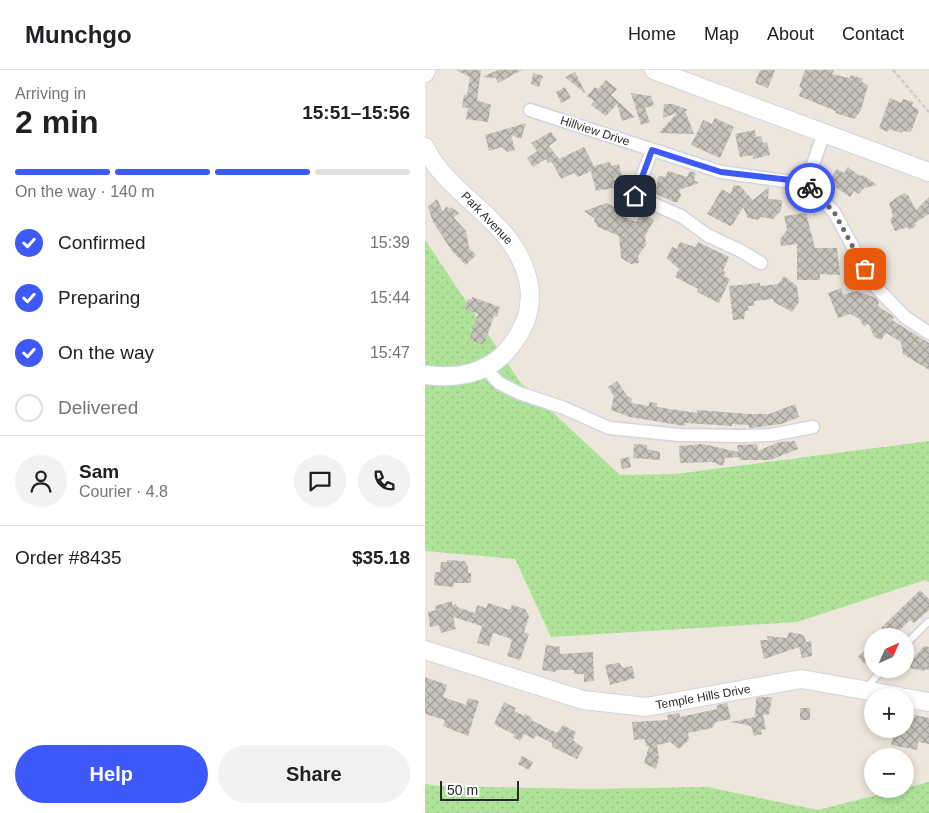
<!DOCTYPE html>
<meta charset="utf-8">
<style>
:root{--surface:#fff;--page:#f2f2f2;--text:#202124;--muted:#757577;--line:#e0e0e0;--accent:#3d59f9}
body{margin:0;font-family:Arial,sans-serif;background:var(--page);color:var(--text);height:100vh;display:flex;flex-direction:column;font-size:19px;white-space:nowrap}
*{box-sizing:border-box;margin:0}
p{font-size:16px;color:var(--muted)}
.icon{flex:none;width:28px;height:28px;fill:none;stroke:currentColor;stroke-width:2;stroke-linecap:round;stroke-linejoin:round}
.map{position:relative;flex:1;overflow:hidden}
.drawer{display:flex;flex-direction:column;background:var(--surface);width:425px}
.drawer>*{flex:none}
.needle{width:32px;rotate:45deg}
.fabs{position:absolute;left:439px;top:558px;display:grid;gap:10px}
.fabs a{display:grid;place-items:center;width:50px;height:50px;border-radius:50%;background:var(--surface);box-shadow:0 2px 8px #0003;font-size:25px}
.scale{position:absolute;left:15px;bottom:12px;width:79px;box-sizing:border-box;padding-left:5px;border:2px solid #2a2a2a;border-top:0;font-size:14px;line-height:18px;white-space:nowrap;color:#2a2a2a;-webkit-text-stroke:4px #fff;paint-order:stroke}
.pin{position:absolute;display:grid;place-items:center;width:42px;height:42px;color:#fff;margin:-21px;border-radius:10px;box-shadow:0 2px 8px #0006}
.courier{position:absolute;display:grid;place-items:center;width:50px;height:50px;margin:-25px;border:4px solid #3d59f9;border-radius:50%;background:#fff;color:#222;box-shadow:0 1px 6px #0007}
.headline em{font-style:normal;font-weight:700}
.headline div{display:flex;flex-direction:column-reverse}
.headline{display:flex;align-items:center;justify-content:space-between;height:85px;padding:0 15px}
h1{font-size:32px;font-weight:700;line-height:38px}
.bar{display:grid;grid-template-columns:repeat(4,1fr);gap:8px 5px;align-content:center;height:60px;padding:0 15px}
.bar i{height:6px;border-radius:4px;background:var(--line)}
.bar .current{background:var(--accent)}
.bar p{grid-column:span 4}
.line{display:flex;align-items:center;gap:12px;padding:0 15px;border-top:1px solid var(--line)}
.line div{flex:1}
.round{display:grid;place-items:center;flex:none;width:52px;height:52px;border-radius:26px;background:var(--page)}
ol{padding:0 15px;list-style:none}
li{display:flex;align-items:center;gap:15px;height:55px}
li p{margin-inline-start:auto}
li .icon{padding:5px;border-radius:50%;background:var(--accent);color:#fff;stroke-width:4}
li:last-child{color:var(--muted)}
li i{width:28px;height:28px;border:2px solid var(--line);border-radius:50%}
.cta{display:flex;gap:10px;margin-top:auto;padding:10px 15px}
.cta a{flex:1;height:58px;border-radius:30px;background:var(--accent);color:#fff;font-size:20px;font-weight:700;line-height:58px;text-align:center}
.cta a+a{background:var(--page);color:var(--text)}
header{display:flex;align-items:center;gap:30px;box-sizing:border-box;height:70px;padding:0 25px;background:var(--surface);border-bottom:1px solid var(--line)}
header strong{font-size:24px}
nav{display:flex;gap:28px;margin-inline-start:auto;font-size:18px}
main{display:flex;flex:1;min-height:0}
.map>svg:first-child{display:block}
</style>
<header>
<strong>Munchgo</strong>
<nav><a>Home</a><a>Map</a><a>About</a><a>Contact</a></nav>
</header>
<main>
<section class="drawer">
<div class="headline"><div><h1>2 min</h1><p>Arriving in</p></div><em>15:51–15:56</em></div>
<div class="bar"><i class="current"></i><i class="current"></i><i class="current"></i><i></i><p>On the way · 140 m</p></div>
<ol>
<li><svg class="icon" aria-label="check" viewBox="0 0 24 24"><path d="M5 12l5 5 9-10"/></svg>Confirmed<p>15:39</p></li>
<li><svg class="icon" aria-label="check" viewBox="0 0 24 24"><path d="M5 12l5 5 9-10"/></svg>Preparing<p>15:44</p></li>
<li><svg class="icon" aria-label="check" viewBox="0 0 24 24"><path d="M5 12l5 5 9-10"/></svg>On the way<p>15:47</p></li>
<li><i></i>Delivered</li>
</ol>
<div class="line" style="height:90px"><a class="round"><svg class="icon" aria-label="person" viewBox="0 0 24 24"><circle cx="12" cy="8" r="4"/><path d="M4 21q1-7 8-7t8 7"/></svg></a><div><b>Sam</b><p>Courier · 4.8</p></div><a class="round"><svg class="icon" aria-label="chat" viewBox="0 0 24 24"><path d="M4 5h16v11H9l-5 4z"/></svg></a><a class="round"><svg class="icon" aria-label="phone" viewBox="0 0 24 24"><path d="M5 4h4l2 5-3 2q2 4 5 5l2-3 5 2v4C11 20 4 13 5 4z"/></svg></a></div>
<div class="line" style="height:65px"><div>Order #8435</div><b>$35.18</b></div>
<div class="cta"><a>Help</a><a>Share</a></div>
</section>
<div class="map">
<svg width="504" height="743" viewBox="0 0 504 743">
<defs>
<pattern id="grass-dots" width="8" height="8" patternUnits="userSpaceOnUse" patternTransform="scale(1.25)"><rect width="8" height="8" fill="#afe399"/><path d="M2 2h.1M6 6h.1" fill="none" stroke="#97c384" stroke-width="1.8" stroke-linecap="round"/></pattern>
<pattern id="building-cross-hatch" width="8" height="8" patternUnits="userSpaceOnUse" patternTransform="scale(1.25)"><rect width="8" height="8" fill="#c7c4bb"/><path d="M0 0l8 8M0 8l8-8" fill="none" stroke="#a29f98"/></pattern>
</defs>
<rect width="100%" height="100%" fill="#ece6dc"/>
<g fill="url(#grass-dots)">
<polygon points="0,170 95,312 195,405 251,404 504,371 504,512 500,510 372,552 126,567 90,489 0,481"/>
<polygon points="504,712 504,743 0,743 0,714 13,716 165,719 282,717 393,740"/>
</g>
<g fill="url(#building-cross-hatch)">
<polygon points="31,0 56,0 52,30 66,35 63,52 41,49 43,38 37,37 39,25 42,25 45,7"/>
<polygon points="73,0 97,0 73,13 71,8 57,7"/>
<polygon points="335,0 350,0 343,18 330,13"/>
<polygon points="380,0 409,0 407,4 424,8 426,5 438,9 437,12 443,15 436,40 430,49 410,43 411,41 374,26 377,18 374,17"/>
<polygon points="150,2 161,24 140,7"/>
<polygon points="108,3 118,6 114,17 106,14"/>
<polygon points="181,10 192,19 186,25 210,47 197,51 192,34 181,46 166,35 169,31 162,26 170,17 173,19"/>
<polygon points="140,17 146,28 136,33 131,22"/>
<polygon points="206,23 226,26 229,35 220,38 225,52 216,55"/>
<polygon points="465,28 476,33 478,29 488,32 487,36 494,40 486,62 478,61 477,63 464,59 463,62 454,58"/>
<polygon points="239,34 248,34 263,40 260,41 269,64 234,63 252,43 238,48"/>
<polygon points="290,48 309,57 295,88 266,75 278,50 287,54"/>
<polygon points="101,53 96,69 86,65 90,80 82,82 77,77 64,81 60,65"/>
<polygon points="330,60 331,67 336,66 338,73 342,72 345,85 328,89 328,85 315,87 310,64"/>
<polygon points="126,62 132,70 124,76 134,89 159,77 169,96 185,92 186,96 194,94 197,106 189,108 191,115 188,115 189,118 171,121 166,101 153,107 149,103 136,109 127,92 123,93 121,89 108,97 102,88 112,81 106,73"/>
<polygon points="423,97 435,106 438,105 452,115 439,118 434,124 429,121 425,127 403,112 412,99 419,103"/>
<polygon points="243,101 262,107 265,101 271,103 269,110 274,113 254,120 256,125 253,132 249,132 229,123 234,106 240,107"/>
<polygon points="309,115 315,116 328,130 344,117 343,129 357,130 356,141 348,149 335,147 334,150 323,148 318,137 308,154 305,156 282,144 297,119 305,124"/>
<polygon points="479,123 483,125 491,140 504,127 504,144 490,153 491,156 484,160 483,157 470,161 465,150 468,146 464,133"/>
<polygon points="12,129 18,142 21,136 24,139 26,137 34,143 29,148 41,161 44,178 51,185 41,195 27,181 8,152 3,137"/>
<polygon points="181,133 192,138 195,141 194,144 211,152 216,143 229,150 220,166 221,175 213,186 214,193 206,194 196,188 194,166 173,157 169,151 170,149 159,141"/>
<polygon points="381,143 390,178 412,178 415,205 395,204 395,210 372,210 372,174 356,176 355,169 362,160 359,146"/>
<polygon points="255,172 270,177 273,172 304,187 298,201 301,202 299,206 305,209 294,233 272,222 273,219 250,207 254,199 242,188 247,177 252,179"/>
<polygon points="359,206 372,216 374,232 367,242 349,232 348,229 329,231 329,236 323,236 324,241 320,241 319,249 308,250 304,216 335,213 335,216 353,214"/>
<polygon points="416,218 418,225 431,221 451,228 454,232 453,236 469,247 467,250 504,273 504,300 478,284 476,272 461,263 456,270 449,267 444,254 438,256 435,249 425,244 413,248 403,223"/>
<polygon points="47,227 75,237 72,247 69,246 59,275 44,270 53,244 40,239 43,229 46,230"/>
<polygon points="192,311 203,327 207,328 206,333 224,336 224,332 232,333 232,337 272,343 272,340 324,344 344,344 370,334 374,347 356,354 324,358 324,355 307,354 307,356 261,353 260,356 205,347 186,340 189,326 183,317"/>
<polygon points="370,371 373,379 345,390 315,390 314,387 300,388 298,396 287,392 255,393 254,376 278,374 313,382 312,375 332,374 333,381 354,372"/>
<polygon points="209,374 222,375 222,379 235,382 235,390 208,388"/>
<polygon points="204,387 206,397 197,399 195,389"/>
<polygon points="22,490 40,491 43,496 43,503 46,503 46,513 29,513 28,517 9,515 10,502 15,502 16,492 22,492"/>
<polygon points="495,520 504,529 504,540 489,553 485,550 469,566 454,566 459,561 456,558"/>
<polygon points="27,531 27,535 31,534 32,537 50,543 52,535 61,538 63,533 85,540 87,535 100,539 104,546 99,562 104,564 95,590 82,586 87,570 84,568 68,563 64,576 52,573 57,556 28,547 31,559 16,563 14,555 5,557 3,542 11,540 10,536"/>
<polygon points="364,562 379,565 381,572 386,571 387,586 377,588 374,577 339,589 335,570 343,570 342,566 362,568"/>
<polygon points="448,573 448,597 442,592 440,594 433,587"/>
<polygon points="121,575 135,577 135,584 168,582 169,611 159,612 159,604 149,604 149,600 131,600 130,602 117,600"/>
<polygon points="499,576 504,577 504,600 500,599 499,601 481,597"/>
<polygon points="194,593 198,598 207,596 210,608 185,615 180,595"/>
<polygon points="0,607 22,615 18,627 41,635 43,628 54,631 43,666 18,656 20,650 0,644"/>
<polygon points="334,627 347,627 344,644 338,645 341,659 336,660 337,664 329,666 326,656 306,652 330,647 331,629"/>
<polygon points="79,632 91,638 89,641 99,646 100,644 107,648 106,650 132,663 138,655 151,662 148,670 158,678 152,689 127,677 127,673 111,665 109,669 99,664 95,671 88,667 90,665 69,654"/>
<polygon points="302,633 306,649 291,652 287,658 263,663 264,670 254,679 245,672 232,675 234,688 231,699 219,693 224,676 221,676 220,669 209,670 207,652 243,650 242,645 254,643 255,647 292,639 292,635"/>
<rect x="375" y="638" width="10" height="12"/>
<polygon points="480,643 504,648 504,674 493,672 492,680 466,675 470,659 480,659"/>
<polygon points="97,686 108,692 104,700 93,694"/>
</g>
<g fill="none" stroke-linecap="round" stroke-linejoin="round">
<defs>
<g id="lane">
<polyline points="480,575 503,552"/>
<polyline points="442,617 458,599"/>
</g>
<g id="street">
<polyline points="105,40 296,102 381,114 409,142 448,214 480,247 504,263"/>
<polyline points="227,80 210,126 256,146 282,165 316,181 336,193"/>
<polyline points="381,114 399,63"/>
<polyline points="61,299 74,313 94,323 139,338 184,358 255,365 315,366 346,365 388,357"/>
</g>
<g id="secondary">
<polyline points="229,0 504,102"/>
<polyline points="0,3 1,0"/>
<path d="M0 77C24 128 90 150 103 210 109 235 101 257 85 277 64 304 32 309 0 305"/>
<polyline points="0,580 158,630 221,637 376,609 473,626"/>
<polyline points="480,628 504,632"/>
</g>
</defs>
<use href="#lane" stroke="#d2d4e3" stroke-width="9"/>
<use href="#street" stroke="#d2d4e3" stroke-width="15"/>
<use href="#secondary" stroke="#d2d4e3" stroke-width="20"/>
<polyline stroke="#c8c8c8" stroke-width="2" stroke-dasharray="4 2.5" stroke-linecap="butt" points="468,0 504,42"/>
<use href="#lane" stroke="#fff" stroke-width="6"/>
<use href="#street" stroke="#fff" stroke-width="12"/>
<use href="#secondary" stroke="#fff" stroke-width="18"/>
</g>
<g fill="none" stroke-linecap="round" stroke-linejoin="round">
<polyline stroke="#6e6c68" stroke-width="5" stroke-dasharray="0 9" points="385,118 409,142 440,199"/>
<polyline stroke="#3d59f9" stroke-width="6" points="210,126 227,80 296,102 365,110 381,114 385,118"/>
</g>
<g text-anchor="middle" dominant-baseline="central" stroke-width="4" stroke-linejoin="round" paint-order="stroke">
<g font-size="12" fill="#2a2a2a" stroke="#fff">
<text transform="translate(170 61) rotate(18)">Hillview Drive</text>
<text transform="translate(62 148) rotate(46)">Park Avenue</text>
<text transform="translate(278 627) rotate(-10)">Temple Hills Drive</text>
</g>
</g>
</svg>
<div class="fabs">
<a><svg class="needle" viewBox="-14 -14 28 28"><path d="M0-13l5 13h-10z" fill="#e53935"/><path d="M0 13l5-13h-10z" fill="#757577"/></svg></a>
<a>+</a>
<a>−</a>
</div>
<div class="scale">50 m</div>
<div class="pin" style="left:440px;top:199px;background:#ea580c"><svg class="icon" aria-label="bag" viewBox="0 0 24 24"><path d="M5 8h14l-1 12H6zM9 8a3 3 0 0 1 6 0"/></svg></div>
<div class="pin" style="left:210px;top:126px;background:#1f2937"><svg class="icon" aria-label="home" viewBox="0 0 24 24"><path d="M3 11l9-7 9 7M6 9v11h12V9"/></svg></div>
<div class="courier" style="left:385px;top:118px"><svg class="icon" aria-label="bike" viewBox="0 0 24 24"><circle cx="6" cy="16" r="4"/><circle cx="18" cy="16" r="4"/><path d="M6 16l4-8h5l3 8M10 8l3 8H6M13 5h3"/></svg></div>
</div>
</main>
